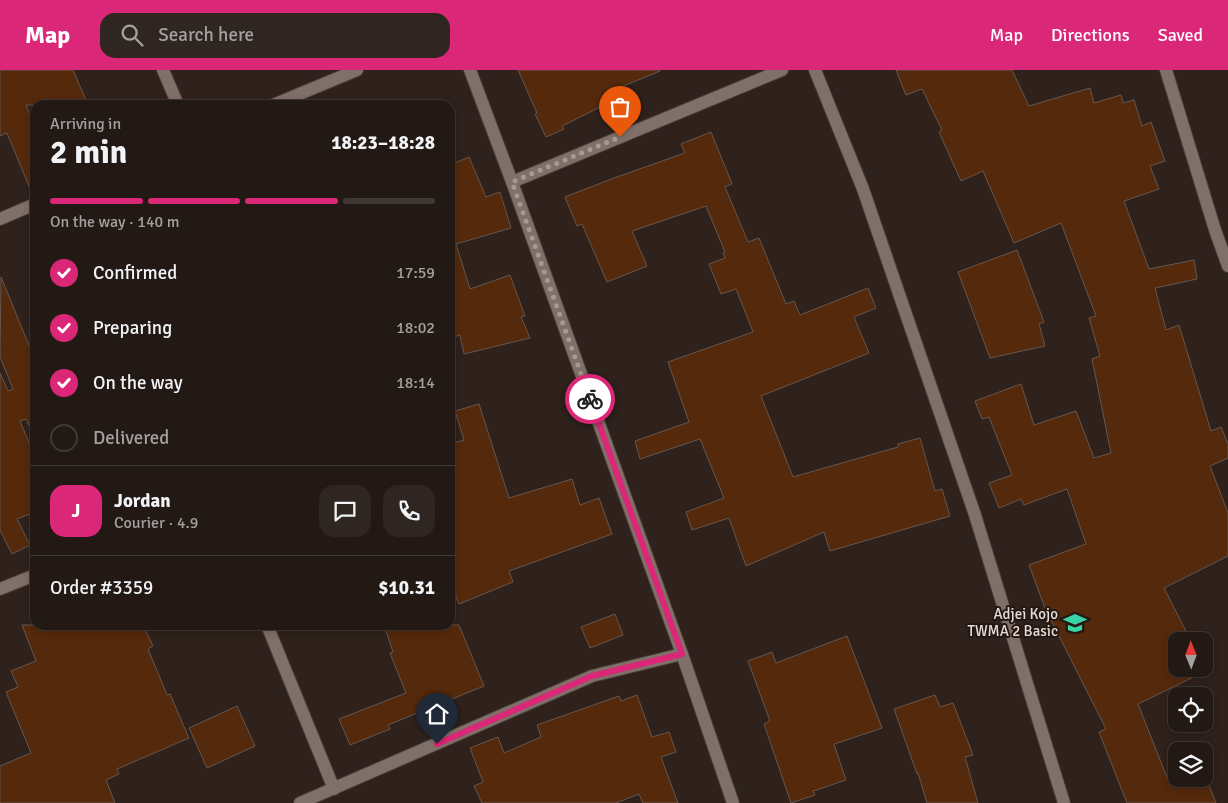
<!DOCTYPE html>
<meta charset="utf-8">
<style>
:root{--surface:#231914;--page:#2f2622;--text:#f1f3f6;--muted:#a3a0a0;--line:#403834;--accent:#db2777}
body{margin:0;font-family:Signika,sans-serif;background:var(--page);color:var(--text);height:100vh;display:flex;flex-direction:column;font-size:19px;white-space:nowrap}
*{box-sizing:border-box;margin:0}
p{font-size:16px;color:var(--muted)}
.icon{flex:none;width:28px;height:28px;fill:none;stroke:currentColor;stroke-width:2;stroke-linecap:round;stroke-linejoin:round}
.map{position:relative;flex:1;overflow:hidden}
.drawer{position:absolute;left:30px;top:30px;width:425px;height:530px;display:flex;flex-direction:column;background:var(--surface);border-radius:15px;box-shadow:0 2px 8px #0003,0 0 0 1px var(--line)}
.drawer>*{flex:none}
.needle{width:32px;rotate:359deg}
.controls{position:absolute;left:1168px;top:562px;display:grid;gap:10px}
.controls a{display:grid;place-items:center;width:45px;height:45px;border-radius:10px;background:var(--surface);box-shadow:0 2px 8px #0003,0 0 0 1px var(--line);font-size:25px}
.pin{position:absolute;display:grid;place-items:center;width:42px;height:42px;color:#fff;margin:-51px -21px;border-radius:50% 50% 50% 0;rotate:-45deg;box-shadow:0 0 5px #0007}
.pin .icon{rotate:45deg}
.courier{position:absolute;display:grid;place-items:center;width:50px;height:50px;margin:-25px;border:4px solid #db2777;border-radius:50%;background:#fff;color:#222;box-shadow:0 1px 6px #0007}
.headline em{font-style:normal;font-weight:700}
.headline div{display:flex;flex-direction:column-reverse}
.headline{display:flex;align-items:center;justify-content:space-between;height:85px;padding:0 20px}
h1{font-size:32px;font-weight:700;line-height:38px}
.bar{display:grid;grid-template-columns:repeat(4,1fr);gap:8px 5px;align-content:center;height:60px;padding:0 20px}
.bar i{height:6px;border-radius:4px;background:var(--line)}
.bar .current{background:var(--accent)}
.bar p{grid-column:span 4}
.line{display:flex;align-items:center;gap:12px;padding:0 20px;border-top:1px solid var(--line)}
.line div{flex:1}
.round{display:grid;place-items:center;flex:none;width:52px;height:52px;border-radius:15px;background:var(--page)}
ol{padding:0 20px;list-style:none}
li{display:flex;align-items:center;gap:15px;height:55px}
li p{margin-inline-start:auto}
li .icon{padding:5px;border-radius:50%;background:var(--accent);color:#fff;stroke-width:4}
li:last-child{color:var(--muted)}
li i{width:28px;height:28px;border:2px solid var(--line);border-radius:50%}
header{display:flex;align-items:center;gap:30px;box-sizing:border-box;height:70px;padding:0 25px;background:var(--accent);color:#fff}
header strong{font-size:24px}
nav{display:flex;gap:28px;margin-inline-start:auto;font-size:18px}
.search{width:350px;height:45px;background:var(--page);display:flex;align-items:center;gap:12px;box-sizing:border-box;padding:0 18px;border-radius:15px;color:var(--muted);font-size:19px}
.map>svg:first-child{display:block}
</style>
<header>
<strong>Map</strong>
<div class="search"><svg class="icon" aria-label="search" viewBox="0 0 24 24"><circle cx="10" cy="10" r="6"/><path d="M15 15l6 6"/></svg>Search here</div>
<nav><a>Map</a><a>Directions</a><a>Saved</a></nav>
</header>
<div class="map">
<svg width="1228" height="733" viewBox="0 0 1228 733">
<rect width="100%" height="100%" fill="#2f211b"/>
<g fill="#54290c" stroke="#66574f">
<polygon points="0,0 73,0 88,35 26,35 35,57 35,126 33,126 7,63 0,66"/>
<polygon points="518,0 660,0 660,1 621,17 624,29 606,34 562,56 564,59 546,67 535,44 537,43"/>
<polygon points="896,0 1012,0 1029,36 1090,18 1094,33 1121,25 1123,33 1134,30 1142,56 1151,52 1165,91 1150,96 1159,119 1124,131 1149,199 1194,190 1197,209 1155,218 1166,260 1179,255 1211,361 1221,357 1228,374 1228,388 1210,396 1228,443 1228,486 1164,518 1191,571 1176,571 1176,599 1204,599 1204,597 1206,601 1138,634 1168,710 1176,706 1176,709 1204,709 1204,703 1216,733 1127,733 1099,662 1106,659 1045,538 1029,495 1086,474 1067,419 1024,435 1021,429 999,438 989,413 1012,405 989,347 982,349 975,331 1021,314 1034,355 1076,341 1094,388 1111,383 1092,289 1100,286 1089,248 1096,246 1061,153 1014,173 983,101 961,111 939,62 942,60 922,19 906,25"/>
<polygon points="711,62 732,114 725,117 748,172 759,168 786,234 794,231 800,245 868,218 876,238 854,247 869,283 761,326 793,407 898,377 898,374 920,368 935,421 942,419 950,446 830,481 824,462 746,496 729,448 692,460 686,442 724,428 700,369 640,389 635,371 689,352 668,292 753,262 736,219 721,224 709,194 725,188 723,183 725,182 706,136 632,161 647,196 607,212 582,154 577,156 565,127 614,108 685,83 681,74"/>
<polygon points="469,87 486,127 500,122 511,158 456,174 470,219 510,205 525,246 521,247 530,268 464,284 460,265 450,268 450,95"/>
<polygon points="1017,180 1044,252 1039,254 1045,276 990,288 958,202"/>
<polygon points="1,207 35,290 35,370 26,349 20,351 35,387 35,442 17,449 30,475 12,484 0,460 0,303 8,321 13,319 0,287"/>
<polygon points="479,334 509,428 572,409 580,435 599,428 612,464 509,501 513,512 459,534 450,511 450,374 464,370 455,341"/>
<polygon points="615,544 623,565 590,578 581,557"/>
<polygon points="22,555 143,555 153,576 148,579 167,625 170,624 189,668 117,699 119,704 106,710 115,733 0,733 0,696 31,683 6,622 18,617 11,601 36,591"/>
<polygon points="384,555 459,555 484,616 388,655 390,659 350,675 339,649 406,623 390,583 393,582"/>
<polygon points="847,566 882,658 834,674 846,710 813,721 815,725 791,733 764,654 770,651 748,591 772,582 776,593"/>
<polygon points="637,625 652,667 669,662 676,682 661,687 678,733 643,733 639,724 616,733 482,733 474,716 483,712 470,678 498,667 504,683 541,667 537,655 619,626 621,631"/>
<polygon points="935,625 940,637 953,633 973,685 965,687 978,733 927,733 918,703 917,704 894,639"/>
<polygon points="237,636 255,676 207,698 189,658"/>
</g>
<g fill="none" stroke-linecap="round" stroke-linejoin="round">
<defs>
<g id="minor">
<polyline points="163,0 178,35"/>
<polyline points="470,0 512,112 682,584 733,733"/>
<polyline points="815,0 863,119 975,445 1064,733"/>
<polyline points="1166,0 1215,160 1228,196"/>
<polyline points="273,35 357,0"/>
<polyline points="512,112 782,0"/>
<polyline points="0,149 35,134"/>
<polyline points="0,519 35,505"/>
<polyline points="267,555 334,719"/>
<polyline points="300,733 592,606 682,584"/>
</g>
</defs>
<use href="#minor" stroke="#483c38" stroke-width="14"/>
<use href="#minor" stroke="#817069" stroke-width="12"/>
</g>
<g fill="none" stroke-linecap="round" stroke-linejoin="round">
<polyline stroke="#a59b96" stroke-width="5" stroke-dasharray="0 9" points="590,329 512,112 620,67"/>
<polyline stroke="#db2777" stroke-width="6" points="437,674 592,606 682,584 590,329"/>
</g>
<defs>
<symbol id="school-bare" viewBox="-9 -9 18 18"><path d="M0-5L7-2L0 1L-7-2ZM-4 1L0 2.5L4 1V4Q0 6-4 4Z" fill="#38d4a6" stroke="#251812" stroke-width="2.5" paint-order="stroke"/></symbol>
</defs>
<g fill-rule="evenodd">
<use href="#school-bare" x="1059" y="537" width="32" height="32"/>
</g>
<g text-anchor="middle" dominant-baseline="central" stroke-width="4" stroke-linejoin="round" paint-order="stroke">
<g font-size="15" fill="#e5dcd8" stroke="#251812" text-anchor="end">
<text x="1058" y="544">Adjei Kojo<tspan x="1058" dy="17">TWMA 2 Basic</tspan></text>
</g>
</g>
</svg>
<div class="controls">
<a><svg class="needle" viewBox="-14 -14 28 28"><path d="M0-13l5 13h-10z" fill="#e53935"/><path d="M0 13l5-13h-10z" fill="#a3a0a0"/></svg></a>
<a><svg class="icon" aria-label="locate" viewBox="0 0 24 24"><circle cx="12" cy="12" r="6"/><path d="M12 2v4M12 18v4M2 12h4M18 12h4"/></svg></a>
<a><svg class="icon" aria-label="layers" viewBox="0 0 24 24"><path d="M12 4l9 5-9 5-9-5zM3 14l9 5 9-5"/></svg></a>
</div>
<div class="pin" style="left:620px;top:67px;background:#ea580c"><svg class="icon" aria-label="bag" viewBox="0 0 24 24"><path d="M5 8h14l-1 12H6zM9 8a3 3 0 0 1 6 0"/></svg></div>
<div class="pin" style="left:437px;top:674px;background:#1f2937"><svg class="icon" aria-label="home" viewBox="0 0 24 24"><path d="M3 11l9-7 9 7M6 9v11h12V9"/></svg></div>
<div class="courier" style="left:590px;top:329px"><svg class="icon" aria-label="bike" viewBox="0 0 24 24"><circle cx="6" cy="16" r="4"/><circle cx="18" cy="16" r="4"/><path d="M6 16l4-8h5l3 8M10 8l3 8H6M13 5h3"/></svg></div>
<section class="drawer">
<div class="headline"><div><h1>2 min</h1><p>Arriving in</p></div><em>18:23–18:28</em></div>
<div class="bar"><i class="current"></i><i class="current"></i><i class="current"></i><i></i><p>On the way · 140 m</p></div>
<ol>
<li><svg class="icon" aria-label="check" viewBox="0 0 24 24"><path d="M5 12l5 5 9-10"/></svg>Confirmed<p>17:59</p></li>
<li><svg class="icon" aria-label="check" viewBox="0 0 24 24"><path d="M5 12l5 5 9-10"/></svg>Preparing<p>18:02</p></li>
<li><svg class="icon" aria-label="check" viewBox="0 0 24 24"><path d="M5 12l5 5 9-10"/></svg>On the way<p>18:14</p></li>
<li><i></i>Delivered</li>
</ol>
<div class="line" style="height:90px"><b class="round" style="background:var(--accent);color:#fff">J</b><div><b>Jordan</b><p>Courier · 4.9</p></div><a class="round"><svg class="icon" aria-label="chat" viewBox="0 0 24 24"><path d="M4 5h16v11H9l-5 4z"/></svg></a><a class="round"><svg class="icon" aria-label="phone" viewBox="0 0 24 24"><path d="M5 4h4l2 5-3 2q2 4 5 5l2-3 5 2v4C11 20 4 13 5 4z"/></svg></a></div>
<div class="line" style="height:65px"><div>Order #3359</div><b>$10.31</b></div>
</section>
</div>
